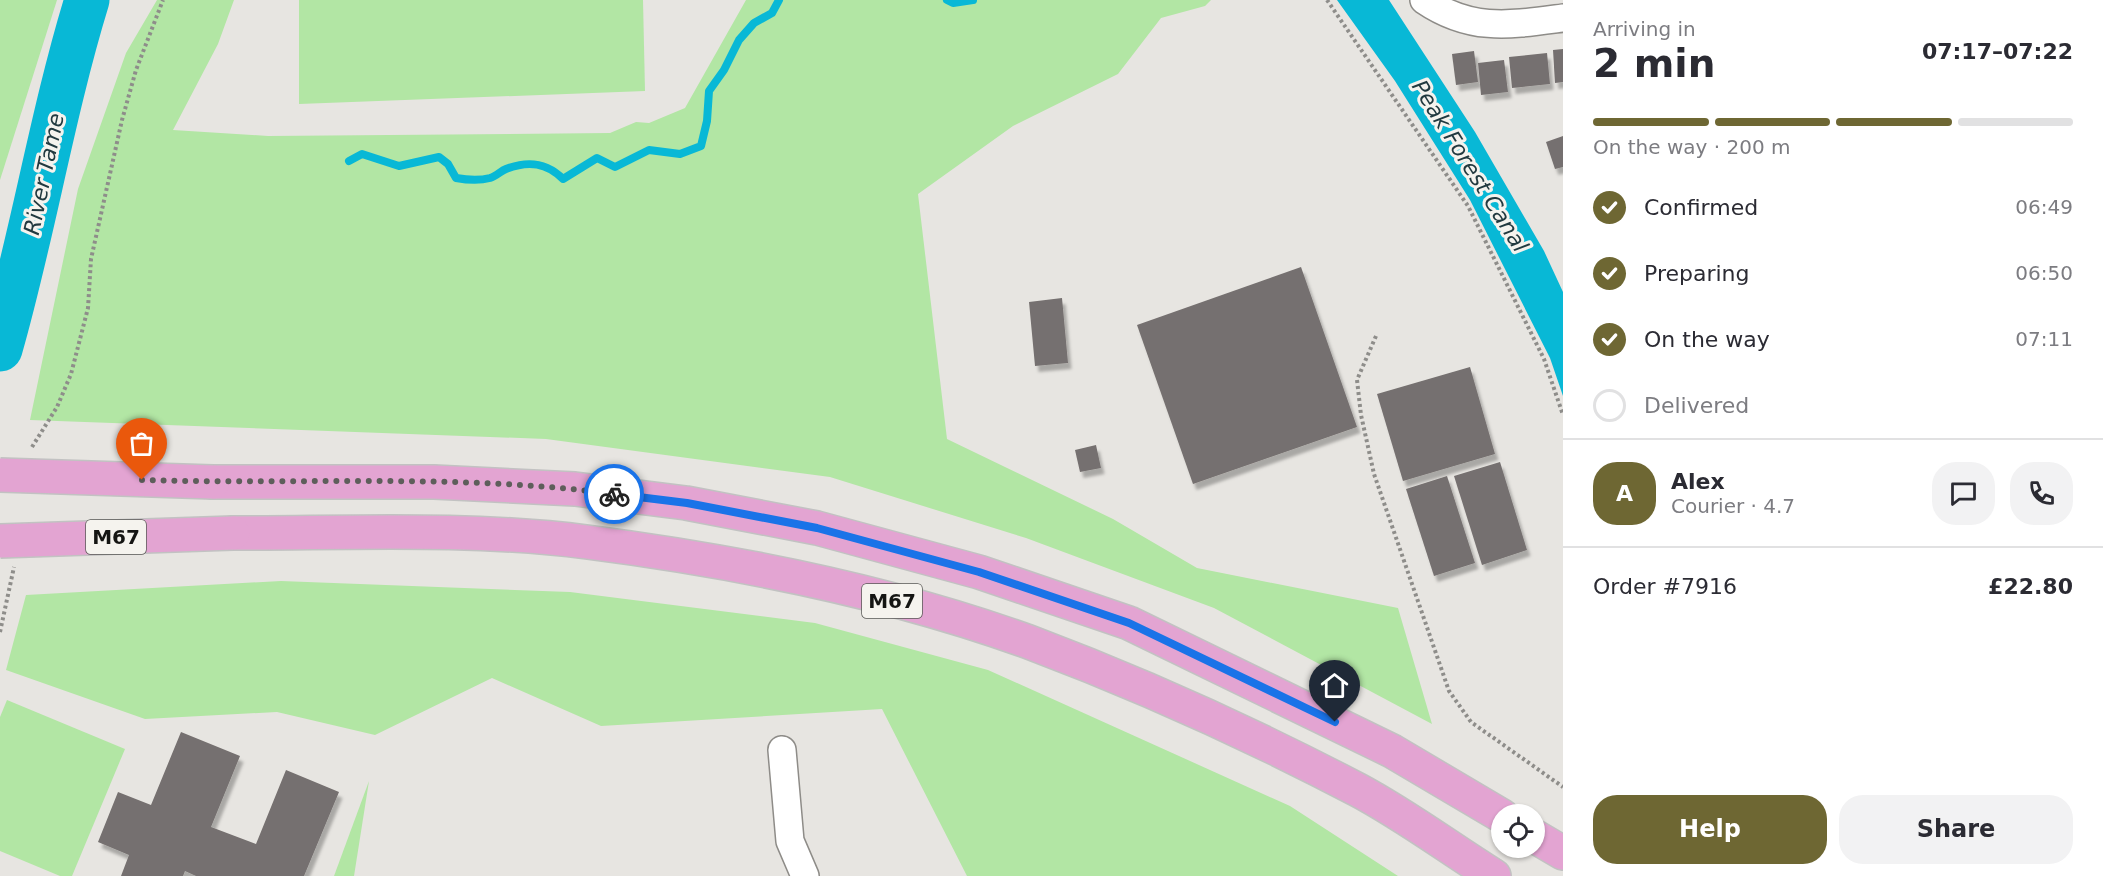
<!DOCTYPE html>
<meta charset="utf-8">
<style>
:root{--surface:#fff;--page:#f2f2f3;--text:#2b2b33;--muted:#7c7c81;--line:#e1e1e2;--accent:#6e6733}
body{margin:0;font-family:"DejaVu Sans",sans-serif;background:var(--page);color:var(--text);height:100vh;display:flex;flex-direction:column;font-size:22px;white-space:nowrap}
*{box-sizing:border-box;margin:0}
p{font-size:20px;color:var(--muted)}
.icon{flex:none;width:33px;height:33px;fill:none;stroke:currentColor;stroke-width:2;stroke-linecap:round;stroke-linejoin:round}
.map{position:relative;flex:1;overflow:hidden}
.sheet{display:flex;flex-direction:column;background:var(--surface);width:540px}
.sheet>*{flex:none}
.fabs{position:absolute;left:1491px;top:804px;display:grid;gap:12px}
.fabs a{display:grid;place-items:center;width:54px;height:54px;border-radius:50%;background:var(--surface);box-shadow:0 2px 4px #0004;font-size:30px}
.pin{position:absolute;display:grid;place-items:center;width:51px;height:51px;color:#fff;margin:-62px -26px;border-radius:50% 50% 50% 0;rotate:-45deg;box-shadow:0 0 6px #0007}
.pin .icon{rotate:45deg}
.courier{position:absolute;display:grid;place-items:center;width:60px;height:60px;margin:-30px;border:4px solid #1a73e8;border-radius:50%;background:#fff;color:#222;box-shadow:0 2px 8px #0007}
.summary em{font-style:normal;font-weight:700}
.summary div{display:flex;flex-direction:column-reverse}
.summary{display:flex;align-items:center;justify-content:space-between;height:102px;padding:0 30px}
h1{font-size:39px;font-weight:700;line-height:45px}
.bar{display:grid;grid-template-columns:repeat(4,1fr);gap:9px 6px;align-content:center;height:72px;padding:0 30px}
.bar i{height:8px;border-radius:4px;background:var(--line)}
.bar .on{background:var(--accent)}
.bar p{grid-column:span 4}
.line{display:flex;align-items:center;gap:15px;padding:0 30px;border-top:2px solid var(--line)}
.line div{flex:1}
.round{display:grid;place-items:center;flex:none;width:63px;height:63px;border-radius:24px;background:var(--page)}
ol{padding:0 30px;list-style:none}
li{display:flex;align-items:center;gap:18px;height:66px}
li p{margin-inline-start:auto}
li .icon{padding:6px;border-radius:50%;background:var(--accent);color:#fff;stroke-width:4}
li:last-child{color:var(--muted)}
li i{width:33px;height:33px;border:3px solid var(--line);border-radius:50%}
.cta{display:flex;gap:12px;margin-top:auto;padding:12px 30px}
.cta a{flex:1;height:69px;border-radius:24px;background:var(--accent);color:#fff;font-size:24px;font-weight:700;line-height:69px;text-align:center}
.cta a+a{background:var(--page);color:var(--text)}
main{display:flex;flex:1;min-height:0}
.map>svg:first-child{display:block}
</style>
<main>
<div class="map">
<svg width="1563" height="876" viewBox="0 0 1563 876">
<defs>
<filter id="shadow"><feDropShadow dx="3.5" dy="6" stdDeviation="1.5" flood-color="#0004"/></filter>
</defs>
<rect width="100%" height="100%" fill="#e7e5e1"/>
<g fill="#b2e6a4">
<polygon points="0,0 57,0 0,180"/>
<polygon points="157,0 234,0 218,44 173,130 268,136 610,133 636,122 649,123 685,108 746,0 1211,0 1205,6 1161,18 1118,74 1013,126 918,194 947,439 1113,519 1197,568 1398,608 1432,724 1214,608 1026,538 830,477 546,439 30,420 78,189 126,53"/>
<polygon points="299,0 643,0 645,91 299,104"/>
<polygon points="281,581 570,592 815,623 988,670 1290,806 1398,876 967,876 882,709 601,726 492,678 375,735 277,712 145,719 6,670 26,595"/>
<polygon points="7,700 125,749 72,876 60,876 0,851 0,717"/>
<polygon points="369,781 354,876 334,876"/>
</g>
<polygon fill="#08b8d6" points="1337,0 1389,0 1475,132 1544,251 1563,292 1563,396 1550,358 1470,200 1395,81"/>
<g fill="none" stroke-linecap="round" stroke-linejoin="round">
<g stroke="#08b8d6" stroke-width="8">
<polyline points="947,0 953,3 973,0"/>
<path d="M349 161 362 154 399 166 439 157 448 164 456 178C467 180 479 181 490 178 496 176 501 171 506 169 529 160 547 163 563 179L597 158 615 167 649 150 680 154 701 146 707 121 709 91 724 70 739 40 754 23 772 13 779 0"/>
</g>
<path stroke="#08b8d6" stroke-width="45" d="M0 349C33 234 52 114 87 0"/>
</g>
<g fill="#75706f" filter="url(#shadow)">
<polygon points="1563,49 1563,82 1555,83 1553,50"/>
<polygon points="1474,51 1478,82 1456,85 1452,54"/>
<polygon points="1547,53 1550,84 1512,88 1509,57"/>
<polygon points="1504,60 1508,92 1481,95 1478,63"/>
<polygon points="1563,136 1563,167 1555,169 1546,142"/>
<polygon points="1301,267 1357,427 1193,484 1137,325"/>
<polygon points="1062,298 1068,363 1035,366 1029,302"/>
<polygon points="1470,367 1495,454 1403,481 1377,394"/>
<polygon points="1096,445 1101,468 1080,472 1075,450"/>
<polygon points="1500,462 1527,550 1482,565 1454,476"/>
<polygon points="1447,476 1475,563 1434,576 1406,489"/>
<polygon points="181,732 240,756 211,827 256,844 286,770 339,792 304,876 196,876 185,871 183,876 121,876 129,855 98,842 118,792 151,805"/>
</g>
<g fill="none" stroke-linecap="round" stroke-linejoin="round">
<defs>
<g id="minor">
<path d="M1424 0C1471 32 1510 25 1563 18"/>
<polyline points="782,750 790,841 805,876"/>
</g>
<g id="highway">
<polyline points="213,482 434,482 575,489 686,503 817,528 979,572 1129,623 1392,751 1502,816"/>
<path d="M233 533C350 533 470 527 587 542 735 561 888 591 1029 642 1138 683 1255 736 1358 790 1405 815 1449 848 1494 876"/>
<polyline points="1534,836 1563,853"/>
</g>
</defs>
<use href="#minor" stroke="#8e8c88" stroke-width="30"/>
<use href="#highway" stroke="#c2c2c2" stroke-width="36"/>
<g stroke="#8e8d8a" stroke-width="4" stroke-dasharray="3 3" stroke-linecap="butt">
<polyline points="1327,0 1468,206 1544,359 1563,415"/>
<polyline points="1376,336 1357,380 1361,415 1374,474 1449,691 1471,722 1563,787"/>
<polyline points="32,447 57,407 71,374 88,308 91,259 122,120 136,70 163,0"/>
<polyline points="0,632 14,567"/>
</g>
<use href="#minor" stroke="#fff" stroke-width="27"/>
<use href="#highway" stroke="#e3a4d2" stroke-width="33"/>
<defs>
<g id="highway-bridge">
<polyline points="0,475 213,482"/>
<polyline points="0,541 233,533"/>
</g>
</defs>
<use href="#highway-bridge" stroke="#c2c2c2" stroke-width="36" stroke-linecap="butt"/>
<use href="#highway-bridge" stroke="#e3a4d2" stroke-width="33"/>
</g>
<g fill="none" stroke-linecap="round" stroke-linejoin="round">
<path stroke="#5e5e5b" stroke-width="6" stroke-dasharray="0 10.8" d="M142 480C299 485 458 473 614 494"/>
<polyline stroke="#1a73e8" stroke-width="8" points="614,494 687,503 817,528 979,572 1129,623 1335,722"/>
</g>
<g text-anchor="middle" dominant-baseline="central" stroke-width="6" stroke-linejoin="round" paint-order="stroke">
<g fill="#f5f3ee" stroke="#585855" stroke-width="1.5">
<rect x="86" y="520" width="60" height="34" rx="4.5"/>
<rect x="862" y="584" width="60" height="34" rx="4.5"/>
</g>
<g font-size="20" font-weight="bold" fill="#151513">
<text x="116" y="537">M67</text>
<text x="892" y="601">M67</text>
</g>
<g font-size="22" font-style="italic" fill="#223a40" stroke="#f5f3ee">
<text transform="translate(1470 166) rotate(58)">Peak Forest Canal</text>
<text transform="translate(44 174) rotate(-78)">River Tame</text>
</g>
</g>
</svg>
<div class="fabs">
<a><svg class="icon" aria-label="locate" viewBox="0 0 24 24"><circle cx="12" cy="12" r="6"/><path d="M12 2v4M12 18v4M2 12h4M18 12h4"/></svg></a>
</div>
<div class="pin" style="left:142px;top:480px;background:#ea580c"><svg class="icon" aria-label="bag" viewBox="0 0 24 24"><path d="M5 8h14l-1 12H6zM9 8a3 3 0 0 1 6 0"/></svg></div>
<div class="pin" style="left:1335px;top:722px;background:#1f2937"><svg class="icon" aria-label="home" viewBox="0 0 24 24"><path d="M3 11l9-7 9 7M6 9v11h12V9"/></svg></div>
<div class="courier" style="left:614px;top:494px"><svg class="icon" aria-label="bike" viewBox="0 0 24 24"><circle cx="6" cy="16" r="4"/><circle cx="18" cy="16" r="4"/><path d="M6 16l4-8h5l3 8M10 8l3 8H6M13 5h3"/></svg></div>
</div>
<section class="sheet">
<div class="summary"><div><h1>2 min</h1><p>Arriving in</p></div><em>07:17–07:22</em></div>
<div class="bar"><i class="on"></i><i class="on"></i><i class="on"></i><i></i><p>On the way · 200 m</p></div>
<ol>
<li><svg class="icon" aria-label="check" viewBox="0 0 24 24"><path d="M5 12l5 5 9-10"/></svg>Confirmed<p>06:49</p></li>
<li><svg class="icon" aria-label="check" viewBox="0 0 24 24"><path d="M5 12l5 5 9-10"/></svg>Preparing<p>06:50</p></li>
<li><svg class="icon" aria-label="check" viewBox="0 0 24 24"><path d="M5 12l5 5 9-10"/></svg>On the way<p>07:11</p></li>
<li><i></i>Delivered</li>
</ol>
<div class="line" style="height:108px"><b class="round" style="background:var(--accent);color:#fff">A</b><div><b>Alex</b><p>Courier · 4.7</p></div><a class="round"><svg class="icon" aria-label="chat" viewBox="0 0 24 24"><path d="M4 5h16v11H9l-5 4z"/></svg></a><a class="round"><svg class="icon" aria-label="phone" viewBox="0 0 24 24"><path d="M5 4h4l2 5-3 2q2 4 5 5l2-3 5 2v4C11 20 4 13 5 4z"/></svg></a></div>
<div class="line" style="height:78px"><div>Order #7916</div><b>£22.80</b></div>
<div class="cta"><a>Help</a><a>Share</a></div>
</section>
</main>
